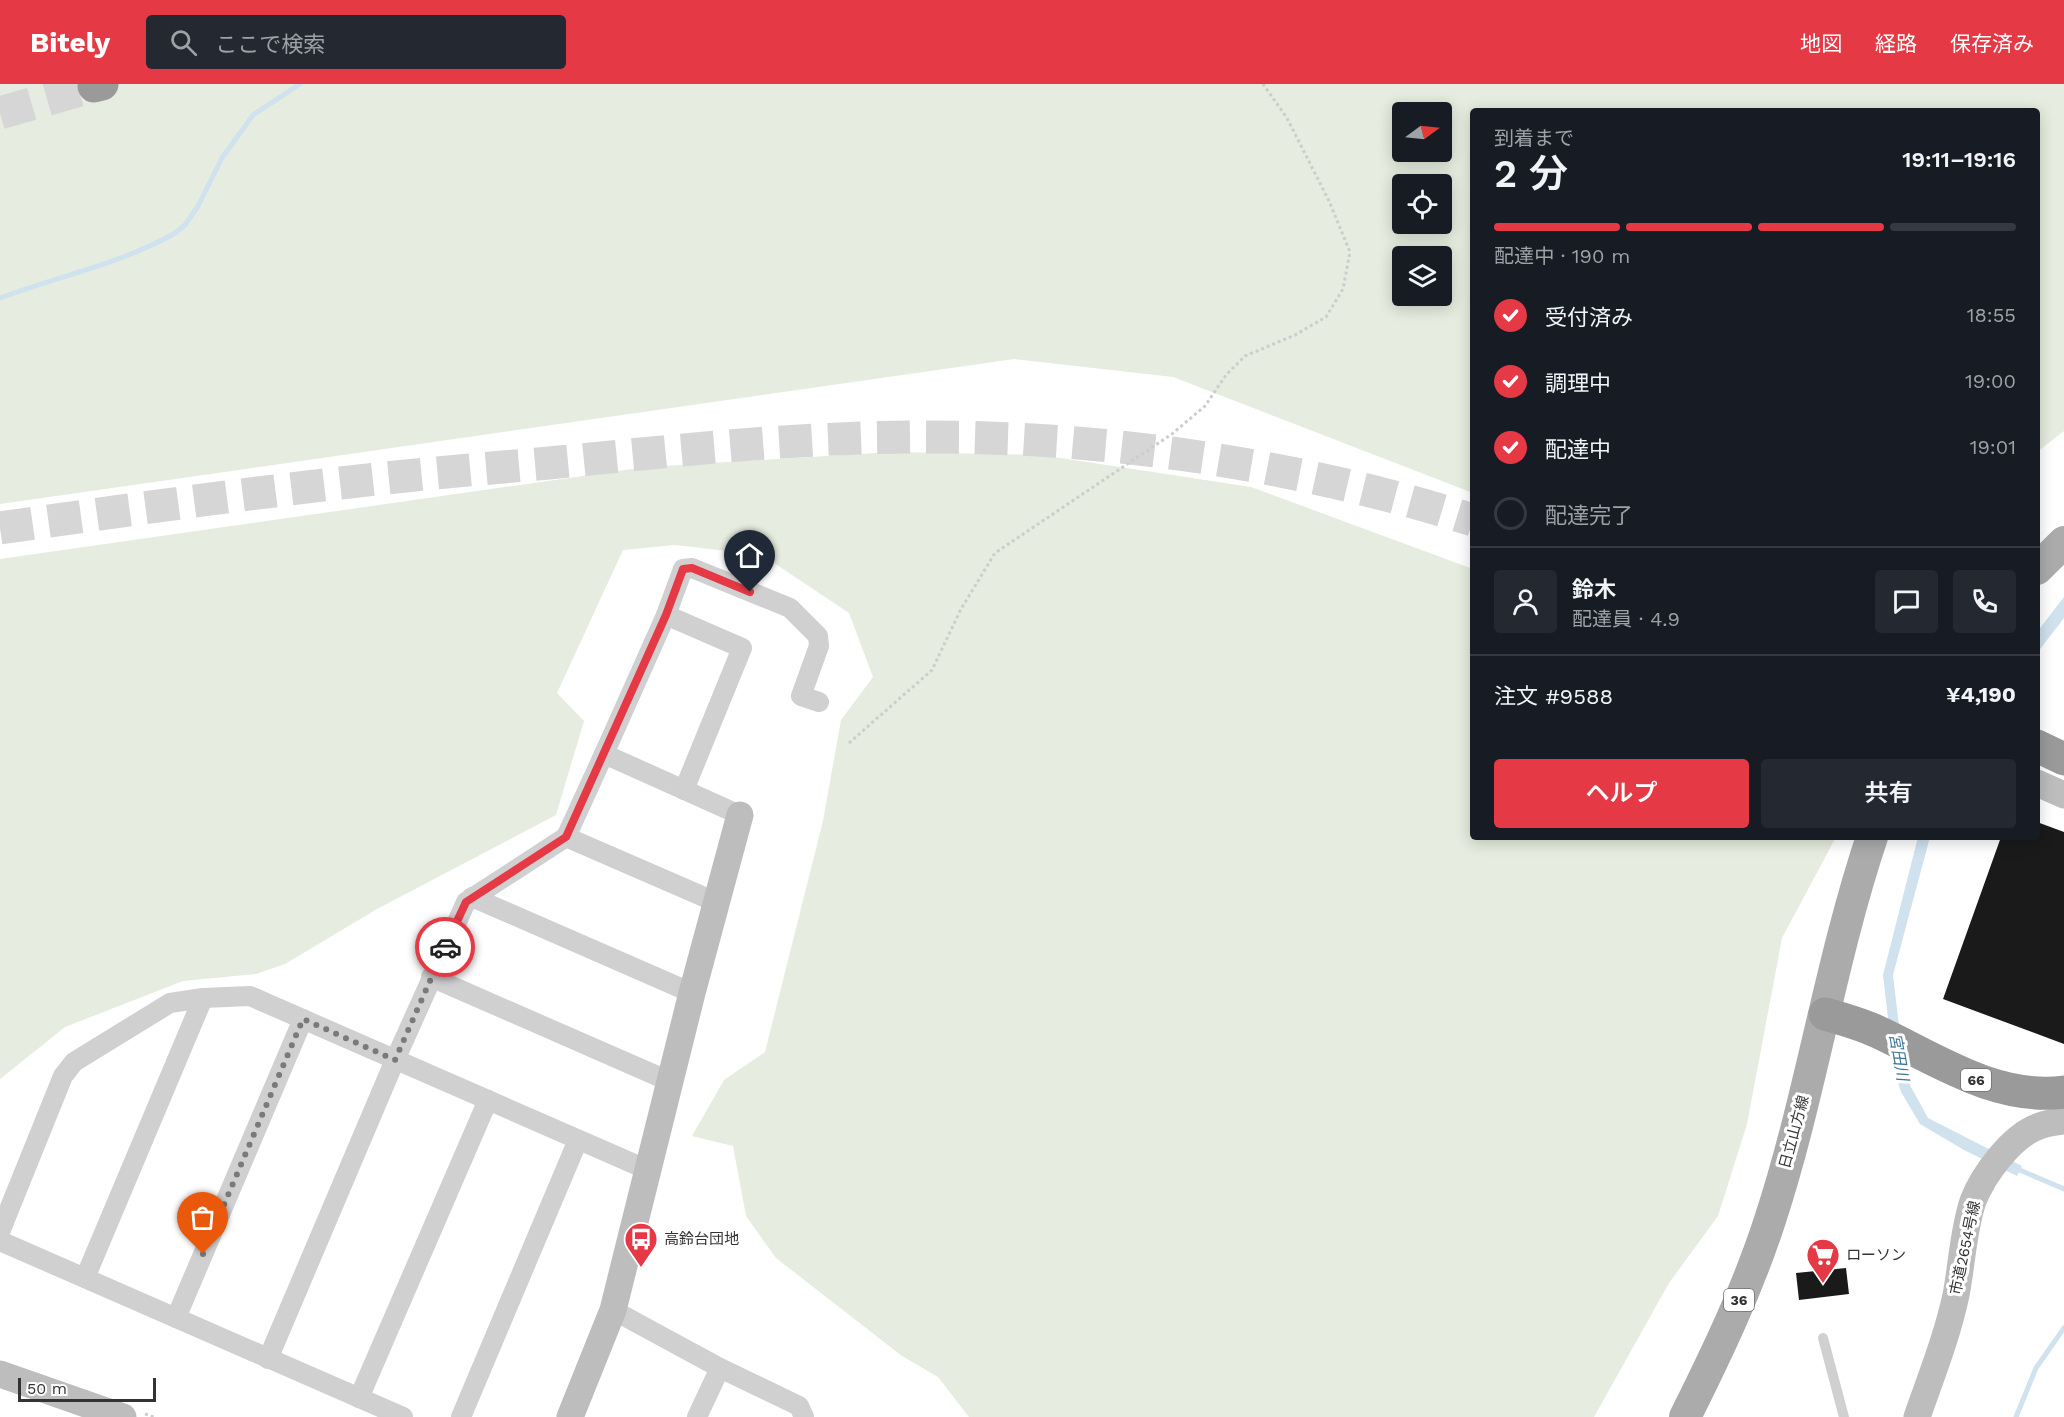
<!DOCTYPE html>
<html lang="ja">
<meta charset="utf-8">
<style>
:root{--surface:#171b24;--page:#242831;--text:#f1f3f6;--muted:#9ea1a6;--line:#363941;--accent:#e63946}
body{margin:0;font-family:"Work Sans","Noto Sans JP",sans-serif;background:var(--page);color:var(--text);height:100vh;display:flex;flex-direction:column;font-size:22px;white-space:nowrap}
*{box-sizing:border-box;margin:0}
p{font-size:20px;color:var(--muted)}
.icon{flex:none;width:33px;height:33px;fill:none;stroke:currentColor;stroke-width:2;stroke-linecap:round;stroke-linejoin:round}
.map{position:relative;flex:1;overflow:hidden}
.details{position:absolute;left:1470px;top:24px;width:570px;height:732px;display:flex;flex-direction:column;background:var(--surface);border-radius:6px;box-shadow:0 3px 15px #0003}
.details>*{flex:none}
.needle{width:39px;rotate:75deg}
.fabs{position:absolute;left:1392px;top:18px;display:grid;gap:12px}
.fabs a{display:grid;place-items:center;width:60px;height:60px;border-radius:6px;background:var(--surface);box-shadow:0 3px 15px #0003;font-size:30px}
.scale{position:absolute;left:18px;bottom:15px;width:138px;box-sizing:border-box;padding-left:6px;border:3px solid #333;border-top:0;font-size:16px;line-height:21px;white-space:nowrap;color:#333;-webkit-text-stroke:4px #fff;paint-order:stroke}
.pin{position:absolute;display:grid;place-items:center;width:51px;height:51px;color:#fff;margin:-62px -26px;border-radius:50% 50% 50% 0;rotate:-45deg;box-shadow:0 0 6px #0007}
.pin .icon{rotate:45deg}
.courier{position:absolute;display:grid;place-items:center;width:60px;height:60px;margin:-30px;border:4px solid #e63946;border-radius:50%;background:#fff;color:#222;box-shadow:0 2px 8px #0007}
.head em{font-style:normal;font-weight:600}
.head div{display:flex;flex-direction:column-reverse}
.head{display:flex;align-items:center;justify-content:space-between;height:102px;padding:0 24px}
h1{font-size:39px;font-weight:600;line-height:45px}
.bar{display:grid;grid-template-columns:repeat(4,1fr);gap:9px 6px;align-content:center;height:72px;padding:0 24px}
.bar i{height:8px;border-radius:4px;background:var(--line)}
.bar .current{background:var(--accent)}
.bar p{grid-column:span 4}
.line{display:flex;align-items:center;gap:15px;padding:0 24px;border-top:2px solid var(--line)}
.line div{flex:1}
.round{display:grid;place-items:center;flex:none;width:63px;height:63px;border-radius:6px;background:var(--page)}
ol{padding:0 24px;list-style:none}
li{display:flex;align-items:center;gap:18px;height:66px}
li p{margin-inline-start:auto}
li .icon{padding:6px;border-radius:50%;background:var(--accent);color:#fff;stroke-width:4}
li:last-child{color:var(--muted)}
li i{width:33px;height:33px;border:3px solid var(--line);border-radius:50%}
.button{display:flex;gap:12px;margin-top:auto;padding:12px 24px}
.button a{flex:1;height:69px;border-radius:6px;background:var(--accent);color:#fff;font-size:24px;font-weight:600;line-height:69px;text-align:center}
.button a+a{background:var(--page);color:var(--text)}
header{display:flex;align-items:center;gap:36px;box-sizing:border-box;height:84px;padding:0 30px;background:var(--accent);color:#fff}
header strong{font-size:28px}
nav{display:flex;gap:33px;margin-inline-start:auto;font-size:21px}
.search{width:420px;height:54px;background:var(--page);display:flex;align-items:center;gap:15px;box-sizing:border-box;padding:0 21px;border-radius:6px;color:var(--muted);font-size:22px}
.map>svg:first-child{display:block}
</style>
<header>
<strong>Bitely</strong>
<div class="search"><svg class="icon" aria-label="search" viewBox="0 0 24 24"><circle cx="10" cy="10" r="6"/><path d="M15 15l6 6"/></svg>ここで検索</div>
<nav><a>地図</a><a>経路</a><a>保存済み</a></nav>
</header>
<div class="map">
<svg width="2064" height="1333" viewBox="0 0 2064 1333">
<rect width="100%" height="100%" fill="#fff"/>
<g fill="#e6ecdf" fill-rule="evenodd">
<path d="M0 0H2064V347L2037 368V27H1473V409L1173 293 1014 275 0 420ZM1402 28H1442V68H1402ZM1402 100H1442V140H1402ZM1402 172H1442V212H1402Z"/>
<polygon points="893,368 1041,371 1251,403 1473,485 1473,753 1836,753 1782,854 1747,1040 1718,1132 1669,1199 1594,1333 969,1333 938,1293 902,1272 776,1174 746,1132 733,1062 692,1052 724,996 765,968 823,737 841,636 873,593 849,529 762,471 675,461 623,466 557,609 584,637 556,731 377,825 285,880 256,890 183,897 65,943 0,995 0,475 646,383"/>
</g>
<g fill="#cfe2ee">
<polygon points="2064,513 2064,534 2037,569 2037,548"/>
<polygon points="1918,753 1930,753 1893,891 1904,984 1911,1003 1928,1034 2022,1082 2017,1092 1964,1066 1920,1040 1901,1008 1894,985 1883,891"/>
</g>
<g fill="none" stroke-linecap="round" stroke-linejoin="round">
<g stroke="#cfe2ee" stroke-width="5">
<path d="M0 214C58 192 121 180 175 149L185 141 198 122 222 74 253 31 300 0"/>
<polyline points="2015,1084 2064,1105"/>
<polyline points="2016,1333 2036,1284 2064,1244"/>
</g>
</g>
<g fill="#1a1a1a">
<polygon points="2037,738 2064,748 2064,960 1943,915 2001,753 2037,753"/>
<polygon points="1846,1184 1849,1210 1799,1216 1796,1189"/>
</g>
<g fill="none" stroke-linecap="round" stroke-linejoin="round">
<g stroke="#d6d6d6" stroke-width="33" stroke-dasharray="33 16" stroke-linecap="butt">
<polyline points="0,29 94,2"/>
<path d="M0 444C113 428 227 412 341 399 410 391 479 385 549 379 672 367 797 353 921 353 1107 352 1296 380 1473 436"/>
</g>
<g stroke="#cdcdcd" stroke-width="3" stroke-dasharray="3 3" stroke-linecap="butt">
<polyline points="849,659 932,586 961,525 995,469 1172,350 1205,322 1226,291 1245,272 1295,251 1326,233 1343,205 1350,168 1329,117 1287,34 1263,0"/>
<polyline points="145,1330 154,1333"/>
</g>
<polyline stroke="#d0d0d0" stroke-width="10" points="1823,1254 1844,1333"/>
<g stroke="#d0d0d0" stroke-width="20">
<polyline points="666,531 742,564 684,706"/>
<polyline points="604,670 666,531 683,485 692,484 790,524 818,552 819,562 801,612 819,618"/>
<polyline points="566,753 718,819"/>
<polyline points="472,813 692,909"/>
<polyline points="431,893 671,998"/>
<polyline points="0,1148 63,992 74,978 170,919 203,914 250,912 648,1086"/>
<polyline points="0,1157 403,1333"/>
<polyline points="85,1194 203,914"/>
<polyline points="613,1226 720,1284 799,1322 804,1333"/>
<polyline points="176,1234 303,935"/>
<polyline points="268,1275 395,976 466,818 566,753 604,670 740,731"/>
<polyline points="359,1314 488,1016"/>
<polyline points="461,1333 578,1056"/>
<polyline points="697,1333 720,1284"/>
</g>
<g stroke="#bdbdbd" stroke-width="27">
<polyline points="2037,699 2064,711"/>
<polyline points="0,1290 123,1333"/>
<polyline points="570,1333 613,1226 692,909 740,731"/>
<path d="M1917 1333C1931 1293 1947 1253 1956 1211 1962 1180 1963 1147 1973 1117 1983 1091 2011 1053 2037 1043 2046 1039 2055 1038 2064 1037"/>
</g>
<g stroke="#ababab" stroke-width="32">
<polyline points="2037,485 2064,458"/>
<path d="M1685 1333C1717 1269 1748 1204 1770 1136 1811 1011 1830 878 1872 753"/>
</g>
<g stroke="#9a9a9a" stroke-width="33">
<polyline points="94,2 102,0"/>
<polyline points="2037,662 2064,675"/>
<path d="M1825 930C1843 935 1861 940 1878 948 1936 975 1996 1017 2064 1008"/>
</g>
</g>
<g fill="none" stroke-linecap="round" stroke-linejoin="round">
<polyline stroke="#7a7a7a" stroke-width="6" stroke-dasharray="0 10.8" points="203,1170 303,935 395,976 445,863"/>
<polyline stroke="#e63946" stroke-width="8" points="445,863 466,818 566,753 666,531 683,485 692,484 750,508"/>
</g>
<defs>
<symbol id="bus-pin" viewBox="-11 -11 22 30"><path d="M0 17L-7.5 6A9.5 9.5 0 1 1 7.5 6Z" fill="#e63946" stroke="#fff"/><path d="M-5-6H5V4H4V6H2V4H-2V6H-4V4H-5ZM-3.5-4V0h7V-4ZM-3.5 1.2v1.5H-2V1.2ZM2 1.2v1.5H3.5V1.2Z" fill="#fff"/></symbol>
<symbol id="supermarket-pin" viewBox="-11 -11 22 30"><path d="M0 17L-7.5 6A9.5 9.5 0 1 1 7.5 6Z" fill="#e63946" stroke="#fff"/><path d="M-6-5.5h2.5l.6 2H6L4.5 2H-2.5L-4.4-4H-6ZM-1.5 3.2a1.3 1.3 0 1 0 .1 0ZM3 3.2a1.3 1.3 0 1 0 .1 0Z" fill="#fff"/></symbol>
</defs>
<g fill-rule="evenodd">
<use href="#bus-pin" x="622" y="1136" width="38" height="52"/>
<use href="#supermarket-pin" x="1804" y="1152" width="38" height="52"/>
</g>
<g text-anchor="middle" dominant-baseline="central" stroke-width="6" stroke-linejoin="round" paint-order="stroke">
<g fill="#fff" stroke="#707070" stroke-width="1.5">
<rect x="1961" y="985" width="30" height="22" rx="4.5"/>
<rect x="1724" y="1205" width="30" height="22" rx="4.5"/>
</g>
<g font-size="14" font-weight="bold" fill="#333">
<text x="1976" y="996">66</text>
<text x="1739" y="1216">36</text>
</g>
<g font-size="15" fill="#333" stroke="#fff">
<text transform="translate(1794 1048) rotate(-75)">日立山方線</text>
<text transform="translate(1965 1164) rotate(-78)">市道2654号線</text>
</g>
<g font-size="15" fill="#333" stroke="#fff" text-anchor="start">
<text x="664" y="1155">高鈴台団地</text>
<text x="1846" y="1171">ローソン</text>
</g>
<g font-size="16" font-style="italic" fill="#3f7597" stroke="#fff">
<text transform="translate(1899 973) rotate(80)">宮田川</text>
</g>
</g>
</svg>
<div class="fabs">
<a><svg class="needle" viewBox="-14 -14 28 28"><path d="M0-13l5 13h-10z" fill="#e53935"/><path d="M0 13l5-13h-10z" fill="#9ea1a6"/></svg></a>
<a><svg class="icon" aria-label="locate" viewBox="0 0 24 24"><circle cx="12" cy="12" r="6"/><path d="M12 2v4M12 18v4M2 12h4M18 12h4"/></svg></a>
<a><svg class="icon" aria-label="layers" viewBox="0 0 24 24"><path d="M12 4l9 5-9 5-9-5zM3 14l9 5 9-5"/></svg></a>
</div>
<div class="scale">50 m</div>
<div class="pin" style="left:203px;top:1170px;background:#ea580c"><svg class="icon" aria-label="bag" viewBox="0 0 24 24"><path d="M5 8h14l-1 12H6zM9 8a3 3 0 0 1 6 0"/></svg></div>
<div class="pin" style="left:750px;top:508px;background:#1f2937"><svg class="icon" aria-label="home" viewBox="0 0 24 24"><path d="M3 11l9-7 9 7M6 9v11h12V9"/></svg></div>
<div class="courier" style="left:445px;top:863px"><svg class="icon" aria-label="car" viewBox="0 0 24 24"><path d="M5 17H2v-5l4-1 3-4h7l3 4 3 1v5h-3M9 17h6M6 11h13"/><circle cx="7" cy="17" r="2"/><circle cx="17" cy="17" r="2"/></svg></div>
<section class="details">
<div class="head"><div><h1>2 分</h1><p>到着まで</p></div><em>19:11–19:16</em></div>
<div class="bar"><i class="current"></i><i class="current"></i><i class="current"></i><i></i><p>配達中 · 190 m</p></div>
<ol>
<li><svg class="icon" aria-label="check" viewBox="0 0 24 24"><path d="M5 12l5 5 9-10"/></svg>受付済み<p>18:55</p></li>
<li><svg class="icon" aria-label="check" viewBox="0 0 24 24"><path d="M5 12l5 5 9-10"/></svg>調理中<p>19:00</p></li>
<li><svg class="icon" aria-label="check" viewBox="0 0 24 24"><path d="M5 12l5 5 9-10"/></svg>配達中<p>19:01</p></li>
<li><i></i>配達完了</li>
</ol>
<div class="line" style="height:108px"><a class="round"><svg class="icon" aria-label="person" viewBox="0 0 24 24"><circle cx="12" cy="8" r="4"/><path d="M4 21q1-7 8-7t8 7"/></svg></a><div><b>鈴木</b><p>配達員 · 4.9</p></div><a class="round"><svg class="icon" aria-label="chat" viewBox="0 0 24 24"><path d="M4 5h16v11H9l-5 4z"/></svg></a><a class="round"><svg class="icon" aria-label="phone" viewBox="0 0 24 24"><path d="M5 4h4l2 5-3 2q2 4 5 5l2-3 5 2v4C11 20 4 13 5 4z"/></svg></a></div>
<div class="line" style="height:78px"><div>注文 #9588</div><b>¥4,190</b></div>
<div class="button"><a>ヘルプ</a><a>共有</a></div>
</section>
</div>
